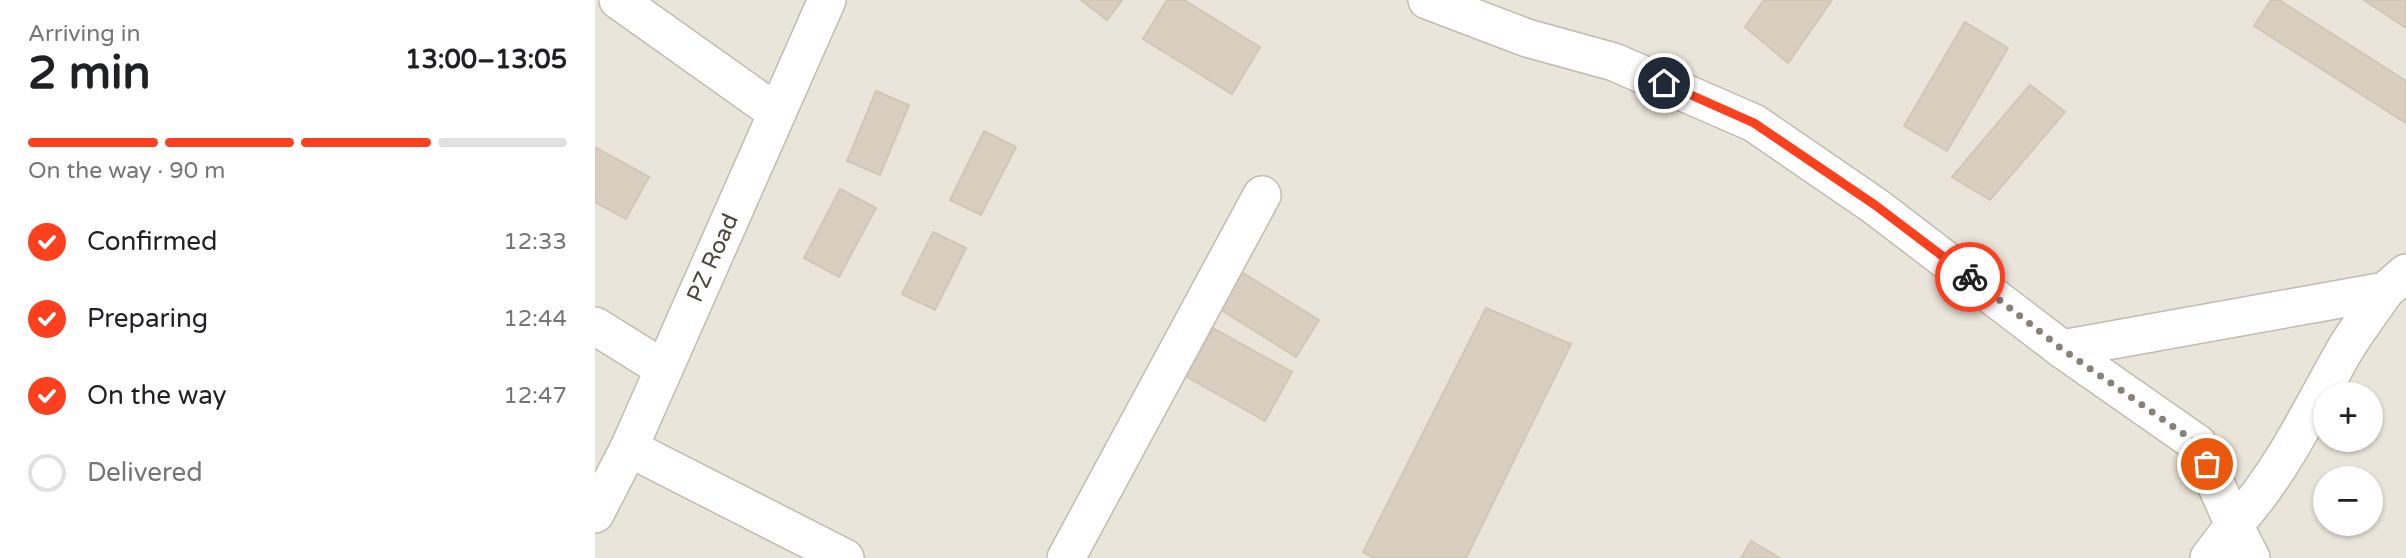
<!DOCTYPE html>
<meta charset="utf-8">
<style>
:root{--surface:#fff;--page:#f2f2f2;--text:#202124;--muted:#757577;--line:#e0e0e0;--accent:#fc3f1d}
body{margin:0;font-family:"Varela Round",sans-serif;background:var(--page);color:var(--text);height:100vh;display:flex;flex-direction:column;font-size:26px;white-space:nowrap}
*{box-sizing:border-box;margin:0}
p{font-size:23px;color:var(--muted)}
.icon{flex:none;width:38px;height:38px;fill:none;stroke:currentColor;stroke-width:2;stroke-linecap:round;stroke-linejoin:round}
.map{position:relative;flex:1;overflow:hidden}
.drawer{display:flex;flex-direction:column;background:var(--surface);width:595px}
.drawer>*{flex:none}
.fabs{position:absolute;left:1718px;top:382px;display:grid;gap:14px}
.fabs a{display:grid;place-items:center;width:70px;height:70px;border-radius:50%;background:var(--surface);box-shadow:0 2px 5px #0004;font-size:35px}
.pin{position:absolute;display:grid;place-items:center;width:60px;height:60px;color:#fff;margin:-30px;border:4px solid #fff;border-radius:50%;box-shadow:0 2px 7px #0007}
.courier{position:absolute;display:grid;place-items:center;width:70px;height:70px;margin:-35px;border:5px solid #fc3f1d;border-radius:50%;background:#fff;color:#222;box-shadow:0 2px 9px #0007}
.summary em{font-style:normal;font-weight:700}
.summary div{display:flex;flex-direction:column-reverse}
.summary{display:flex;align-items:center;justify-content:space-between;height:119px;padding:0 28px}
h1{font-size:46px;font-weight:700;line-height:52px}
.bar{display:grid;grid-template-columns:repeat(4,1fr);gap:10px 7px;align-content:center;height:84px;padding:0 28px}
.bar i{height:9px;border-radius:5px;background:var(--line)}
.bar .current{background:var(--accent)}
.bar p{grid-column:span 4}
ol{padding:0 28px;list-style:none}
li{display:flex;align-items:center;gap:21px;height:77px}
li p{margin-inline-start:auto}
li .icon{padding:7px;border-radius:50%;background:var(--accent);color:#fff;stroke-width:4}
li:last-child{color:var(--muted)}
li i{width:38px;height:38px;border:4px solid var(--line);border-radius:50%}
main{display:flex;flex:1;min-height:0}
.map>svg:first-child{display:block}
</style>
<main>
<section class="drawer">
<div class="summary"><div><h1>2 min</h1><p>Arriving in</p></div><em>13:00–13:05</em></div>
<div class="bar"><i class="current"></i><i class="current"></i><i class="current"></i><i></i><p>On the way · 90 m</p></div>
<ol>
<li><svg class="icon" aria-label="check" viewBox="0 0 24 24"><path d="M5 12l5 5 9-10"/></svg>Confirmed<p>12:33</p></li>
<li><svg class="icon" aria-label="check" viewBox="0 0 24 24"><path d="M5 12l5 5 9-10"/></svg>Preparing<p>12:44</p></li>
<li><svg class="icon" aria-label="check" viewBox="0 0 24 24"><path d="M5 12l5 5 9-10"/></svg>On the way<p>12:47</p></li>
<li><i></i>Delivered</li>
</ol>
</section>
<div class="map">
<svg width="1811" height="558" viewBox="0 0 1811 558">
<rect width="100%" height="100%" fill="#f6f3ec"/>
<path fill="#eae5da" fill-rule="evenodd" d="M0 0H1811V558H0ZM1731 394H1776V439H1731ZM1731 478H1776V523H1731Z"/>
<g fill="#d8cfc1" stroke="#d3c7b4" stroke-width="2">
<polygon points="486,0 527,0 512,20"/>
<polygon points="572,0 589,0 665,47 637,94 548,39"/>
<polygon points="1169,0 1237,0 1193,63 1150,27"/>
<polygon points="1676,0 1684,0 1811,81 1811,123 1659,26"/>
<polygon points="1769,0 1811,0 1811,28"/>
<polygon points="1370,22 1413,48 1352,151 1309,126"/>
<polygon points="1435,85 1470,112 1395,200 1357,177"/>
<polygon points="281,91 314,105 285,175 252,161"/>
<polygon points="389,131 421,147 386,215 355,200"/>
<polygon points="0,147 54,177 31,219 0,202"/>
<polygon points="245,189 281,208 244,277 209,258"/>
<polygon points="338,232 371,248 340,310 307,294"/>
<polygon points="637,266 724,320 701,357 615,303"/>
<polygon points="891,308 976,344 871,558 779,558 768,552"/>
<polygon points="618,328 697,372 670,421 590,376"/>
<polygon points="1156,541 1185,558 1146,558"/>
</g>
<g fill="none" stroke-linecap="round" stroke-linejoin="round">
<defs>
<g id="minor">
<polyline points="23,0 182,113"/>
<polyline points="832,0 932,38 1019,62 1159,123 1280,206 1467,349 1603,444 1639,525 1614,558"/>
<polyline points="0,326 69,369"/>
<polyline points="1467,349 1790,291 1811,273"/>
<polyline points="34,448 250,558"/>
<polyline points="0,514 34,448 232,0"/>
<polyline points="471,558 667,195"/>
<path d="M1656 558 1639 525C1686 474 1714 413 1748 353 1760 332 1776 312 1790 291"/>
</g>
</defs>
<use href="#minor" stroke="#c2bbae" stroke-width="40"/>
<use href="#minor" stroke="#fff" stroke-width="37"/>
</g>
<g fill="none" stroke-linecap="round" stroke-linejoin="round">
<polyline stroke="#878178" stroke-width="7" stroke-dasharray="0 12.6" points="1375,277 1467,349 1603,444 1612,464"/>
<polyline stroke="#fc3f1d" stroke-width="9" points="1069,83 1159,123 1280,205 1375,277"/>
</g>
<g text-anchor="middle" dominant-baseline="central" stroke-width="7" stroke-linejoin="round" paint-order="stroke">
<g font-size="23" fill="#4b4439" stroke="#fff">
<text transform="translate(118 258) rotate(-66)">PZ Road</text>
</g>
</g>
</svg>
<div class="fabs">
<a>+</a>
<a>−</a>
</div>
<div class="pin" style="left:1612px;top:464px;background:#ea580c"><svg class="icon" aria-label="bag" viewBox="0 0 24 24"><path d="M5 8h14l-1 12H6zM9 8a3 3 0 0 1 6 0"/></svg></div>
<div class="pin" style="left:1069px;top:83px;background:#1f2937"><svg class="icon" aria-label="home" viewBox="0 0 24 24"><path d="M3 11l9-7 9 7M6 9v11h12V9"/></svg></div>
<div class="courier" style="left:1375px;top:277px"><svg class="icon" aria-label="bike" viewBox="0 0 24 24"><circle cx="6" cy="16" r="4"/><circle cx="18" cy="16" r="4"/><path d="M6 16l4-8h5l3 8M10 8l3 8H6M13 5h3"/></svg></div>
</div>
</main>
